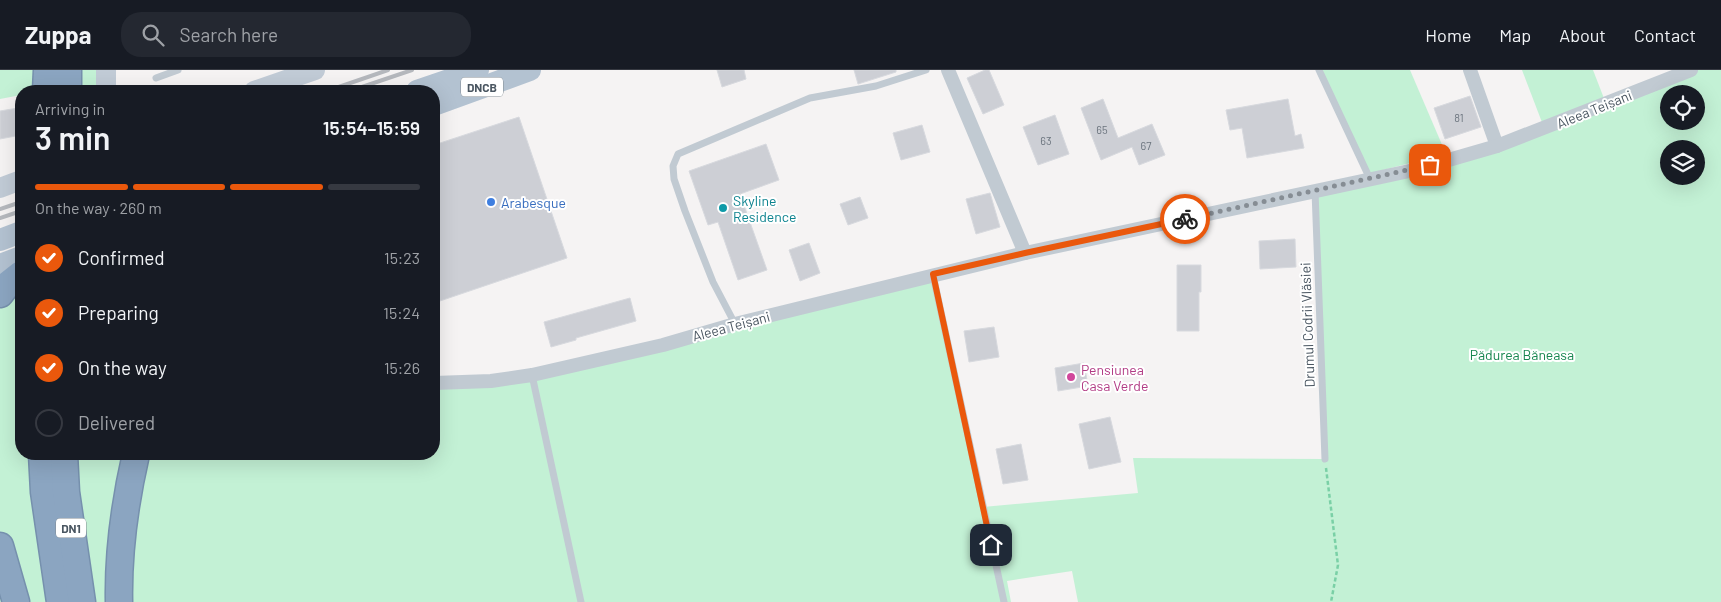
<!DOCTYPE html>
<meta charset="utf-8">
<style>
:root{--surface:#171b24;--page:#242831;--text:#f1f3f6;--muted:#9ea1a6;--line:#363941;--accent:#ea580c}
body{margin:0;font-family:Barlow,sans-serif;background:var(--page);color:var(--text);height:100vh;display:flex;flex-direction:column;font-size:19px;white-space:nowrap}
*{box-sizing:border-box;margin:0}
p{font-size:16px;color:var(--muted)}
.icon{flex:none;width:28px;height:28px;fill:none;stroke:currentColor;stroke-width:2;stroke-linecap:round;stroke-linejoin:round}
.map{position:relative;flex:1;overflow:hidden}
.sheet{position:absolute;left:15px;top:15px;width:425px;height:375px;display:flex;flex-direction:column;background:var(--surface);border-radius:20px;box-shadow:0 5px 20px #0002}
.sheet>*{flex:none}
.fabs{position:absolute;left:1660px;top:15px;display:grid;gap:10px}
.fabs a{display:grid;place-items:center;width:45px;height:45px;border-radius:50%;background:var(--surface);box-shadow:0 5px 20px #0002;font-size:25px}
.pin{position:absolute;display:grid;place-items:center;width:42px;height:42px;color:#fff;margin:-21px;border-radius:10px;box-shadow:0 2px 8px #0006}
.courier{position:absolute;display:grid;place-items:center;width:50px;height:50px;margin:-25px;border:4px solid #ea580c;border-radius:50%;background:#fff;color:#222;box-shadow:0 1px 6px #0007}
.summary em{font-style:normal;font-weight:600}
.summary div{display:flex;flex-direction:column-reverse}
.summary{display:flex;align-items:center;justify-content:space-between;height:85px;padding:0 20px}
h1{font-size:32px;font-weight:600;line-height:38px}
.bar{display:grid;grid-template-columns:repeat(4,1fr);gap:8px 5px;align-content:center;height:60px;padding:0 20px}
.bar i{height:6px;border-radius:4px;background:var(--line)}
.bar .selected{background:var(--accent)}
.bar p{grid-column:span 4}
ol{padding:0 20px;list-style:none}
li{display:flex;align-items:center;gap:15px;height:55px}
li p{margin-inline-start:auto}
li .icon{padding:5px;border-radius:50%;background:var(--accent);color:#fff;stroke-width:4}
li:last-child{color:var(--muted)}
li i{width:28px;height:28px;border:2px solid var(--line);border-radius:50%}
header{display:flex;align-items:center;gap:30px;box-sizing:border-box;height:70px;padding:0 25px;background:var(--surface);border-bottom:1px solid var(--line)}
header strong{font-size:24px}
nav{display:flex;gap:28px;margin-inline-start:auto;font-size:18px}
.search{width:350px;height:45px;background:var(--page);display:flex;align-items:center;gap:12px;box-sizing:border-box;padding:0 18px;border-radius:20px;color:var(--muted);font-size:19px}
.map>svg:first-child{display:block}
</style>
<header>
<strong>Zuppa</strong>
<div class="search"><svg class="icon" aria-label="search" viewBox="0 0 24 24"><circle cx="10" cy="10" r="6"/><path d="M15 15l6 6"/></svg>Search here</div>
<nav><a>Home</a><a>Map</a><a>About</a><a>Contact</a></nav>
</header>
<div class="map">
<svg width="1721" height="532" viewBox="0 0 1721 532">
<rect width="100%" height="100%" fill="#f5f3f3"/>
<g fill="#c3f1d5" fill-rule="evenodd">
<polygon points="0,0 47,0 40,21 21,21 21,25 0,29"/>
<polygon points="69,0 106,0 106,21 68,21"/>
<polygon points="1319,0 1410,0 1446,84 1367,104"/>
<polygon points="1522,0 1593,0 1605,31 1543,55"/>
<path d="M1690 0H1721V532H1078L1072 501 1007 511 1011 532H82L64 384H434V313L491 311 933 204 983 437 1138 423 1133 388 1324 389 1315 121 1414 100ZM1669 24H1696V51H1669ZM1669 79H1696V106H1669Z"/>
<polygon points="21,204 21,384 42,384 60,532 0,532 0,224"/>
</g>
<g fill="#cdcfd5" stroke="#d7d9de">
<polygon points="717,0 744,0 746,9 722,17"/>
<polygon points="854,0 896,0 896,2 858,14"/>
<polygon points="985,0 989,0 1004,35 983,44 967,8"/>
<polygon points="1470,26 1481,57 1445,69 1434,38"/>
<polygon points="1103,29 1118,68 1152,54 1165,85 1139,95 1132,77 1101,90 1081,38"/>
<polygon points="1288,29 1295,66 1301,64 1304,78 1247,88 1242,58 1230,60 1226,40"/>
<polygon points="18,38 21,51 21,65 0,69 0,41"/>
<polygon points="1055,45 1069,84 1038,95 1023,57"/>
<polygon points="519,47 567,188 434,233 434,75"/>
<polygon points="922,55 930,82 901,90 893,63"/>
<polygon points="766,74 779,110 740,124 767,200 738,210 718,152 708,155 689,101"/>
<polygon points="990,123 1000,157 976,164 966,129"/>
<polygon points="860,127 868,148 848,155 840,134"/>
<polygon points="1295,169 1296,197 1260,199 1259,171"/>
<polygon points="809,173 820,203 800,211 789,180"/>
<polygon points="1177,195 1201,195 1201,222 1199,222 1199,261 1177,261"/>
<polygon points="630,228 636,251 576,268 576,270 551,277 544,252"/>
<polygon points="994,257 999,287 969,292 964,261"/>
<polygon points="1084,293 1088,316 1058,321 1055,298"/>
<polygon points="1110,347 1121,392 1089,399 1079,354"/>
<polygon points="1021,374 1028,410 1003,414 996,379"/>
</g>
<g fill="none" stroke-linecap="round" stroke-linejoin="round">
<defs>
<g id="highway">
<polyline points="46,21 47,0"/>
<polyline points="68,21 68,0"/>
<polyline points="0,224 7,215 21,204"/>
<polyline points="42,384 44,422 60,532"/>
<polyline points="64,384 66,422 82,532"/>
<polyline points="0,476 16,532"/>
<path d="M119 532C118 482 125 432 136 384"/>
</g>
</defs>
<use href="#highway" stroke="#7690ad" stroke-width="29"/>
<polyline stroke="#7ad0a6" stroke-width="2.5" stroke-dasharray="4 2.5" stroke-linecap="butt" points="1326,398 1338,495 1331,532"/>
<g stroke="#c1cad2" stroke-width="7">
<polyline points="1319,0 1370,109"/>
<polyline points="156,8 178,0"/>
<polyline points="1315,121 1325,389"/>
<polyline points="933,205 1004,532"/>
<polyline points="735,254 713,212 685,141 674,109 673,96 678,84 810,28 876,16 926,0"/>
<polyline points="532,305 581,532"/>
</g>
<g stroke="#c1cad2" stroke-width="14">
<polyline points="948,0 1025,183"/>
<polyline points="1470,0 1497,76"/>
<polyline points="434,313 491,311 532,305 663,275 735,254 1025,183 1414,100 1497,76 1691,0"/>
</g>
<g stroke="#c1cbd6" stroke-width="20">
<polyline points="106,21 106,0"/>
<polyline points="254,21 315,0"/>
<polyline points="0,118 21,110"/>
</g>
<g stroke="#b3c2d1" stroke-width="22">
<polyline points="417,21 478,0"/>
<polyline points="434,35 530,0"/>
<polyline points="0,170 21,162"/>
<polyline points="0,195 21,187"/>
</g>
<use href="#highway" stroke="#8ba5c1" stroke-width="26"/>
<g stroke="#b5b8bd" stroke-width="4">
<polyline points="327,21 388,0"/>
<polyline points="350,21 412,0"/>
<polyline points="0,139 21,132"/>
<polyline points="0,148 21,141"/>
</g>
</g>
<g fill="none" stroke-linecap="round" stroke-linejoin="round">
<polyline stroke="#868d94" stroke-width="5" stroke-dasharray="0 9" points="1185,149 1430,95"/>
<polyline stroke="#ea580c" stroke-width="6" points="991,475 933,204 1025,183 1185,149"/>
</g>
<circle fill="#3f7fe0" stroke="#fff" stroke-width="2" cx="491" cy="132" r="5"/>
<circle fill="#0f9aa8" stroke="#fff" stroke-width="2" cx="723" cy="138" r="5"/>
<circle fill="#d1479c" stroke="#fff" stroke-width="2" cx="1071" cy="307" r="5"/>
<g text-anchor="middle" dominant-baseline="central" stroke-width="4" stroke-linejoin="round" paint-order="stroke">
<g font-size="11" fill="#6b747e">
<text x="1459" y="47">81</text>
<text x="1102" y="59">65</text>
<text x="1046" y="70">63</text>
<text x="1146" y="75">67</text>
</g>
<g fill="#fff" stroke="#808990" stroke-width="1">
<rect x="461" y="7.5" width="42" height="19" rx="4"/>
<rect x="56" y="448.5" width="30" height="19" rx="4"/>
</g>
<g font-size="12" font-weight="bold" fill="#4a5661">
<text x="482" y="17">DNCB</text>
<text x="71" y="458">DN1</text>
</g>
<g font-size="14" fill="#4a5661" stroke="#fff">
<text transform="translate(1594 39) rotate(-22)">Aleea Teișani</text>
<text transform="translate(1307 255) rotate(-92)">Drumul Codrii Vlăsiei</text>
<text transform="translate(731 256) rotate(-15)">Aleea Teișani</text>
</g>
<g font-size="14" fill="#0d838f" stroke="#fff" text-anchor="start">
<text x="733" y="130">Skyline<tspan x="733" dy="16">Residence</tspan></text>
</g>
<g font-size="14" fill="#366cbe" stroke="#fff" text-anchor="start">
<text x="501" y="132">Arabesque</text>
</g>
<g font-size="14" fill="#17864f" stroke="#fff">
<text x="1522" y="284">Pădurea Băneasa</text>
</g>
<g font-size="14" fill="#b23c85" stroke="#fff" text-anchor="start">
<text x="1081" y="299">Pensiunea<tspan x="1081" dy="16">Casa Verde</tspan></text>
</g>
</g>
</svg>
<div class="fabs">
<a><svg class="icon" aria-label="locate" viewBox="0 0 24 24"><circle cx="12" cy="12" r="6"/><path d="M12 2v4M12 18v4M2 12h4M18 12h4"/></svg></a>
<a><svg class="icon" aria-label="layers" viewBox="0 0 24 24"><path d="M12 4l9 5-9 5-9-5zM3 14l9 5 9-5"/></svg></a>
</div>
<div class="pin" style="left:1430px;top:95px;background:#ea580c"><svg class="icon" aria-label="bag" viewBox="0 0 24 24"><path d="M5 8h14l-1 12H6zM9 8a3 3 0 0 1 6 0"/></svg></div>
<div class="pin" style="left:991px;top:475px;background:#1f2937"><svg class="icon" aria-label="home" viewBox="0 0 24 24"><path d="M3 11l9-7 9 7M6 9v11h12V9"/></svg></div>
<div class="courier" style="left:1185px;top:149px"><svg class="icon" aria-label="bike" viewBox="0 0 24 24"><circle cx="6" cy="16" r="4"/><circle cx="18" cy="16" r="4"/><path d="M6 16l4-8h5l3 8M10 8l3 8H6M13 5h3"/></svg></div>
<section class="sheet">
<div class="summary"><div><h1>3 min</h1><p>Arriving in</p></div><em>15:54–15:59</em></div>
<div class="bar"><i class="selected"></i><i class="selected"></i><i class="selected"></i><i></i><p>On the way · 260 m</p></div>
<ol>
<li><svg class="icon" aria-label="check" viewBox="0 0 24 24"><path d="M5 12l5 5 9-10"/></svg>Confirmed<p>15:23</p></li>
<li><svg class="icon" aria-label="check" viewBox="0 0 24 24"><path d="M5 12l5 5 9-10"/></svg>Preparing<p>15:24</p></li>
<li><svg class="icon" aria-label="check" viewBox="0 0 24 24"><path d="M5 12l5 5 9-10"/></svg>On the way<p>15:26</p></li>
<li><i></i>Delivered</li>
</ol>
</section>
</div>
